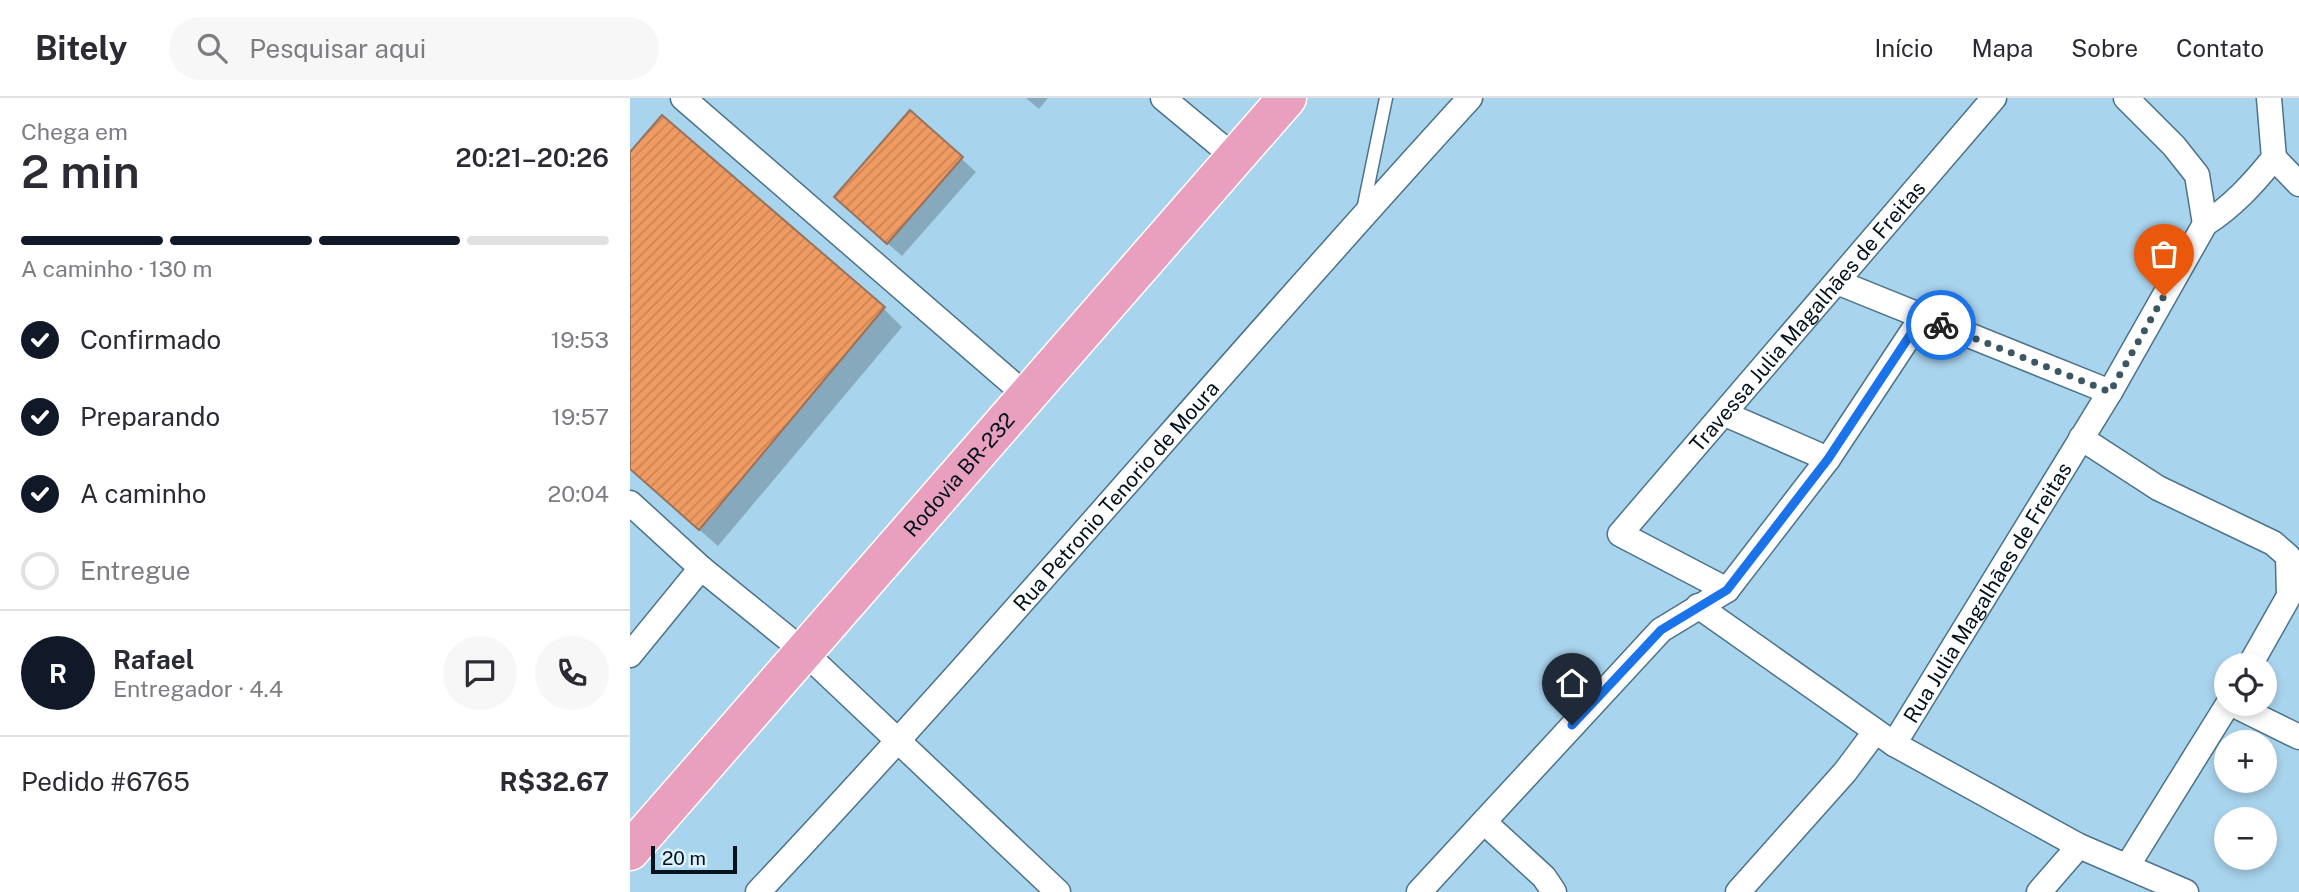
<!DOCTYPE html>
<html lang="pt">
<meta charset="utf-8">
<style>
:root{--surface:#fff;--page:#f7f7f7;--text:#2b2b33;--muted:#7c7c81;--line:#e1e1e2;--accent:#111827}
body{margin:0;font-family:"Public Sans",sans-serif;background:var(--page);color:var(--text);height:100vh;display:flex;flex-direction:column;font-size:26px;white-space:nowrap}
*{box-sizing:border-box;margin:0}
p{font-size:23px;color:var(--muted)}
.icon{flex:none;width:38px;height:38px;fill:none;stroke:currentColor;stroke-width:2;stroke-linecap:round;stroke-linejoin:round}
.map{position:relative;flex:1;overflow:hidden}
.sheet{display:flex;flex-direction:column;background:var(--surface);width:630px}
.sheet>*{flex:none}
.tools{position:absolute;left:1584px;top:555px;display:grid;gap:14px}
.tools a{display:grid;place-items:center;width:63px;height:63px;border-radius:50%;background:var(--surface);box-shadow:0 4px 10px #0003;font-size:35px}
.scale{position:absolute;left:21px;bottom:18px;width:86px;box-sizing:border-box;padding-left:7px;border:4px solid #03121b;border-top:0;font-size:19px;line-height:24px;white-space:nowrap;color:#03121b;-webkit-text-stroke:5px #dcf1fe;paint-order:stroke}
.pin{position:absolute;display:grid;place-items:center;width:60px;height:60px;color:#fff;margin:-72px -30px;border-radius:50% 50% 50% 0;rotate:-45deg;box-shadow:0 0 7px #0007}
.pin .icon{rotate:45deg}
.courier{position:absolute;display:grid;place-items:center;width:70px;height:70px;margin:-35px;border:5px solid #1a73e8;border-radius:50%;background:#fff;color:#222;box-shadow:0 2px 9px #0007}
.summary em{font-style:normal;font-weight:600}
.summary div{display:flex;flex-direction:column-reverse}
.summary{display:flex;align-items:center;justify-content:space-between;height:119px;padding:0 21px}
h1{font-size:46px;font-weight:600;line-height:52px}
.bar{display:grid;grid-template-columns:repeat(4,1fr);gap:10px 7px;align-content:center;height:84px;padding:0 21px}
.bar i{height:9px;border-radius:5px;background:var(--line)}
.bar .selected{background:var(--accent)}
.bar p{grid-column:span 4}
.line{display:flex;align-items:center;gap:18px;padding:0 21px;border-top:2px solid var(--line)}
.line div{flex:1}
.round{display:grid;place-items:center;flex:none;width:74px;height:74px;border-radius:37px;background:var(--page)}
ol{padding:0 21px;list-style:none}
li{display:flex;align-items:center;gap:21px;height:77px}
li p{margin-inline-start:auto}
li .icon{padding:7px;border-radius:50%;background:var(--accent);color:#fff;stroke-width:4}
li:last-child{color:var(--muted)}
li i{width:38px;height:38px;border:4px solid var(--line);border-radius:50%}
header{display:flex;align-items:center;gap:42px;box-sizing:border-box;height:98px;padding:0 35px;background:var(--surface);border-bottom:2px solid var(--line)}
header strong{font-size:33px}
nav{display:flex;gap:38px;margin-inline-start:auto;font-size:24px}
.search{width:490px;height:63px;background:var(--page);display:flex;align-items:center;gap:18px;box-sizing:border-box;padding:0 24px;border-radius:38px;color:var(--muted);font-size:26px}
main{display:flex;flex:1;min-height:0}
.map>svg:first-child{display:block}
</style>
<header>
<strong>Bitely</strong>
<div class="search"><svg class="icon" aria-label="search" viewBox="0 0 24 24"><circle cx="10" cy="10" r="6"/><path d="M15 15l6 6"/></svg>Pesquisar aqui</div>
<nav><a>Início</a><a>Mapa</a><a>Sobre</a><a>Contato</a></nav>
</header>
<main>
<section class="sheet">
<div class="summary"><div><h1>2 min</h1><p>Chega em</p></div><em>20:21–20:26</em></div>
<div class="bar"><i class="selected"></i><i class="selected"></i><i class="selected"></i><i></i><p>A caminho · 130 m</p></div>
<ol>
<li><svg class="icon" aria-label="check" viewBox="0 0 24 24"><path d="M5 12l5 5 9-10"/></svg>Confirmado<p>19:53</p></li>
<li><svg class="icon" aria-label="check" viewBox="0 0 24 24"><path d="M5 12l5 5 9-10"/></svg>Preparando<p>19:57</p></li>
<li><svg class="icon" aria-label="check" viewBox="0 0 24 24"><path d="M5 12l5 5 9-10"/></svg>A caminho<p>20:04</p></li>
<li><i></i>Entregue</li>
</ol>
<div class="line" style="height:126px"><b class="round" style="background:var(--accent);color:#fff">R</b><div><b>Rafael</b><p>Entregador · 4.4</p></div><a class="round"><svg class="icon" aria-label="chat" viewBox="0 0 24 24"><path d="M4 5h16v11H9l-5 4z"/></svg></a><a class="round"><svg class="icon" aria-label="phone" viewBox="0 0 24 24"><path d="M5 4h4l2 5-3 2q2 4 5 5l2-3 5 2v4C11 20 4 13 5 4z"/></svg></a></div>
<div class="line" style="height:91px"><div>Pedido #6765</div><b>R$32.67</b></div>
</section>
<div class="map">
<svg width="1669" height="794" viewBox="0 0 1669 794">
<defs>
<pattern id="building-hatch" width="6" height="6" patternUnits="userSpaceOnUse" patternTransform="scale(1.75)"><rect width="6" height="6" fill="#f09b62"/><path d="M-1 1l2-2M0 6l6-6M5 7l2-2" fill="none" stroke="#cc8454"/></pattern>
</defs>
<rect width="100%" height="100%" fill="#a9d4ed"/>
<g fill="#0003">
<polygon points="396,0 418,0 409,11"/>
<polygon points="280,14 346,74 272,158 221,113"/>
<polygon points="0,57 254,211 272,229 88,448 0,371"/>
</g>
<g fill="url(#building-hatch)" stroke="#98735d" stroke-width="2">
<polygon points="280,12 333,59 257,146 204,99"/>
<polygon points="32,17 255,209 69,432 0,371 0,54"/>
</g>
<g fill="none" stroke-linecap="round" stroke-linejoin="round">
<defs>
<polyline id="service" points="733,112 756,0"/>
<g id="minor">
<polyline points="53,0 398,299"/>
<polyline points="533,0 604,59"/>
<polyline points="1496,0 1544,48 1567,77 1575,126"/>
<polyline points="1639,0 1644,60"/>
<polyline points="1644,60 1669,86"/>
<polyline points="1207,184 1480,294"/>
<polyline points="1095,316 1198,361"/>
<polyline points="1451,340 1528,390 1643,445 1658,458 1659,497"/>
<polyline points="0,405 71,470 172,552 428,794"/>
<path id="s1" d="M1097 492 990 436 1364 0"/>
<polyline points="1068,508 1264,646 1449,748 1556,794"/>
<polyline points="0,557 71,470"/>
<polyline points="1620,567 1667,484"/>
<polyline points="1602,606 1669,639"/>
<path id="s2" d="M1264 646 1480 294 1575 126C1603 108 1623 86 1644 60"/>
<polyline points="854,724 914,779 924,794"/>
<polyline points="1498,767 1598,606"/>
<path id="s3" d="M128 794C372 535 600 262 840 0"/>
<polyline points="789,794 1031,532 1097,492 1198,361 1292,219"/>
<polyline points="1108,794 1215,674 1245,634"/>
<polyline points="1409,794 1449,748"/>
</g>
<g id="trunk">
<path id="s4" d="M0 753 657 0"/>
</g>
</defs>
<use href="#service" stroke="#4b7389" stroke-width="15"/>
<use href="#minor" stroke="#4b7389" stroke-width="27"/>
<use href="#trunk" stroke="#fff" stroke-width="41"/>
<use href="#service" stroke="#fff" stroke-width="12"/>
<use href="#minor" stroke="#fff" stroke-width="24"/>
<use href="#trunk" stroke="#e8a0be" stroke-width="38"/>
</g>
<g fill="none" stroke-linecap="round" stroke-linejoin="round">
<polyline stroke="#3d5664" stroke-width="7" stroke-dasharray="0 12.6" points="1311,227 1480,294 1534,198"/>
<polyline stroke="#1a73e8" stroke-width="9" points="942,627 1031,532 1097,492 1198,361 1292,219 1311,227"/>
</g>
<g text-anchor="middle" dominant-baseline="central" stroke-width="6" stroke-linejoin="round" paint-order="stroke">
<g font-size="21" fill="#03121b" stroke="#dcf1fe">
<text stroke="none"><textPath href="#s1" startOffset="408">Travessa Julia Magalhães de Freitas</textPath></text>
<text stroke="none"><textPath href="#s4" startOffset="500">Rodovia BR-232</textPath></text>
<text stroke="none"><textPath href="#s3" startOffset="534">Rua Petronio Tenorio de Moura</textPath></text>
<text stroke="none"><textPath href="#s2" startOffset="178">Rua Julia Magalhães de Freitas</textPath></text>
</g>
</g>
</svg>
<div class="tools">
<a><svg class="icon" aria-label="locate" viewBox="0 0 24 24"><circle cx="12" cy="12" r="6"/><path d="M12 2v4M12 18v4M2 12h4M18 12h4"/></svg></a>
<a>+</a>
<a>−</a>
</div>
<div class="scale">20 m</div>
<div class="pin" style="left:1534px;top:198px;background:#ea580c"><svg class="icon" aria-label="bag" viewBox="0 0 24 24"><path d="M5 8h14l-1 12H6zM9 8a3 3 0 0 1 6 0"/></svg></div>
<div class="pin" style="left:942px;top:627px;background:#1f2937"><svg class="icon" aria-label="home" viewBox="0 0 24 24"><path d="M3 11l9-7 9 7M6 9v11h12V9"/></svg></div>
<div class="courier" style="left:1311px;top:227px"><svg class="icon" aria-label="bike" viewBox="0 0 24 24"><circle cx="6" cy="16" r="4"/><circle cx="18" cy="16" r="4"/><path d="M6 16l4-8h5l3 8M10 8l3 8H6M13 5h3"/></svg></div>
</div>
</main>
